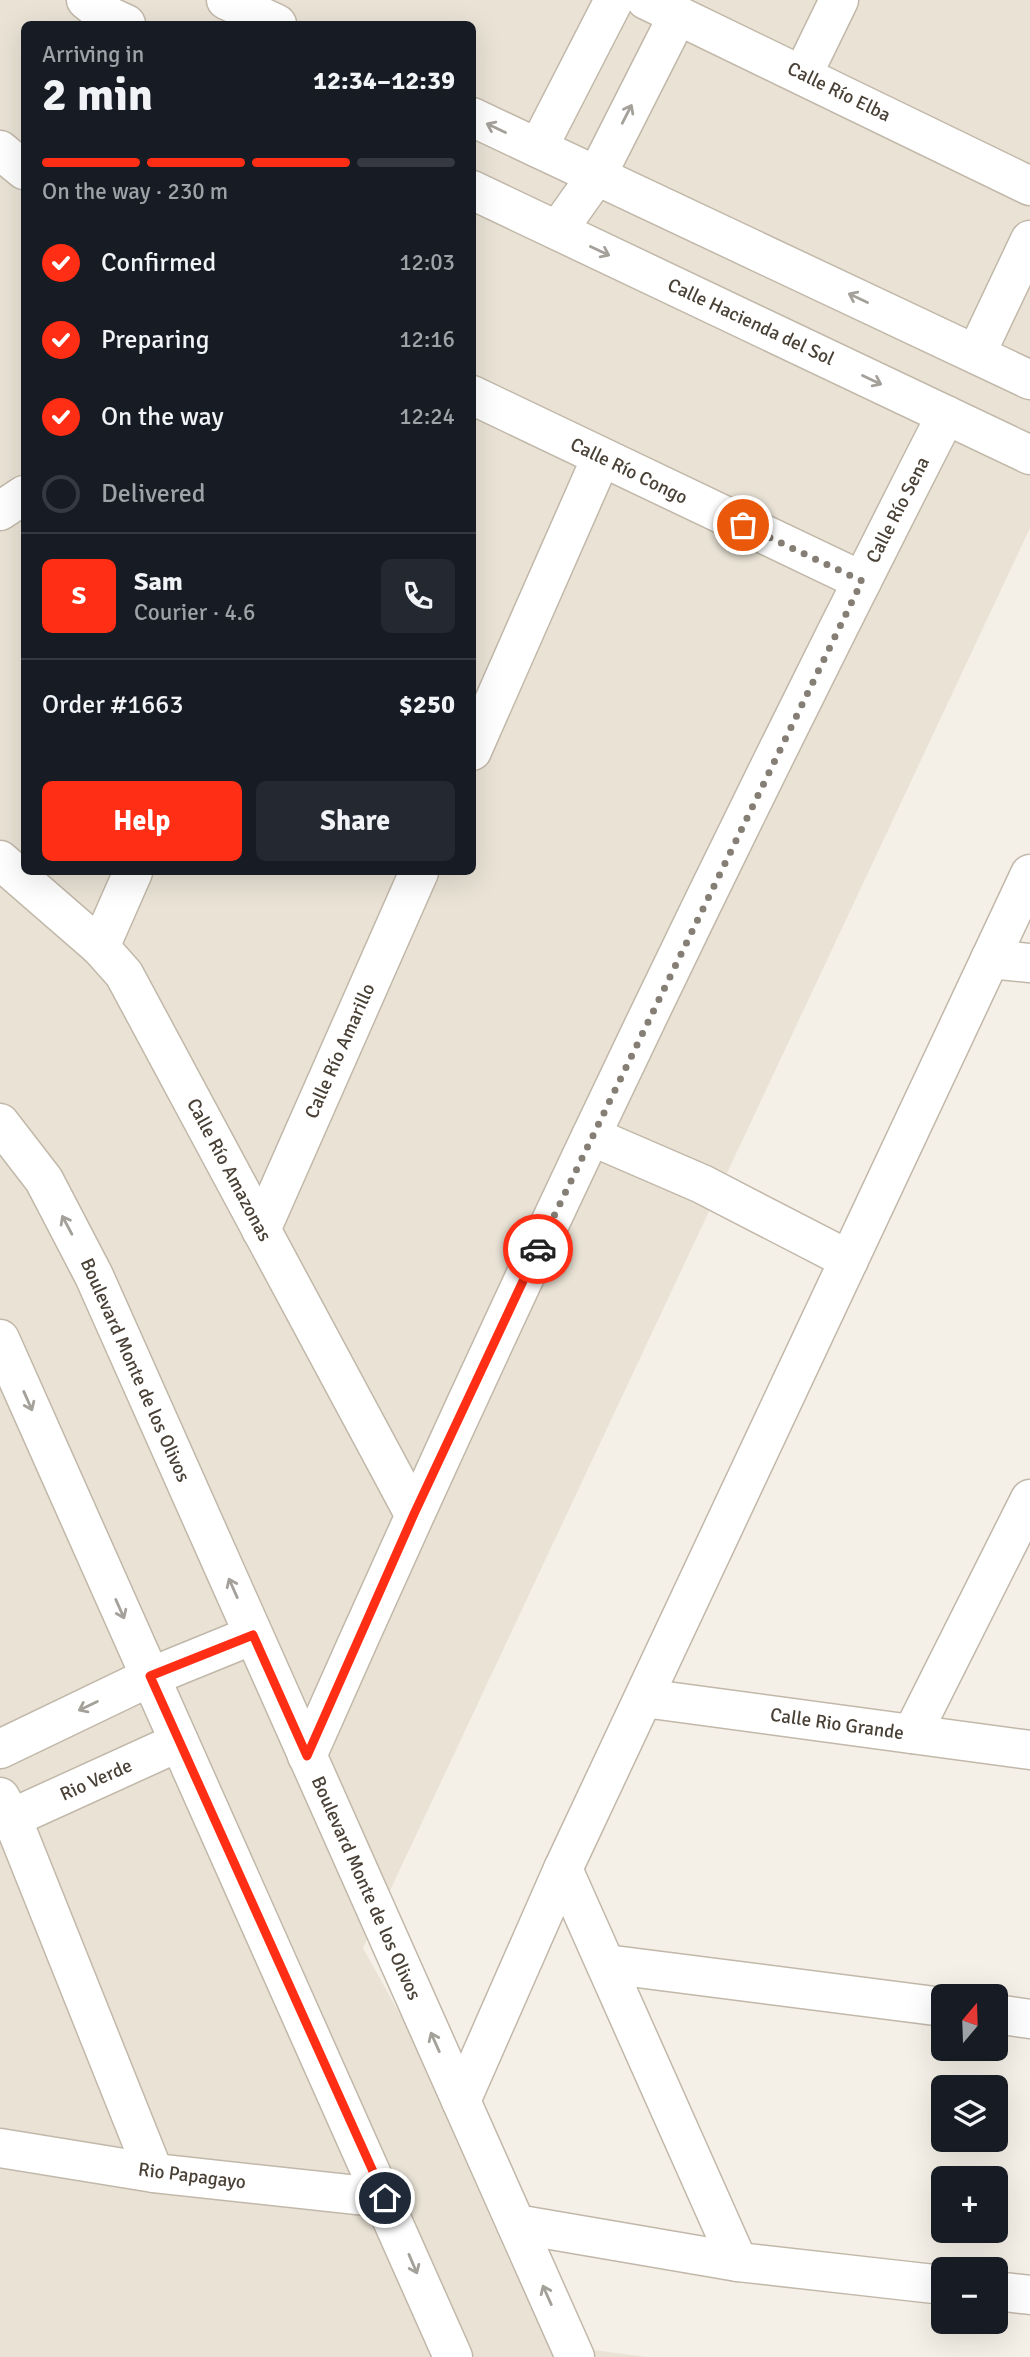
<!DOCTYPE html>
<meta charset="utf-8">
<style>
:root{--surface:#171b24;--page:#242831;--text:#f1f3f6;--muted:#9ea1a6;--line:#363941;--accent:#ff2e14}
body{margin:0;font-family:Signika,sans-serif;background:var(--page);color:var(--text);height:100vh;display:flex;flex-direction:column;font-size:26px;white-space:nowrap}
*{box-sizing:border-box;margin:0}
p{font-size:23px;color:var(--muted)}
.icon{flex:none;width:38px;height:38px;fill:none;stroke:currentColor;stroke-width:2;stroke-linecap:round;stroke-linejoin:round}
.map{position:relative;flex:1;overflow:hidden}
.panel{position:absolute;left:21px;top:21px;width:455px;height:854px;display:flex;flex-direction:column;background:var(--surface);border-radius:10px;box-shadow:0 7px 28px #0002}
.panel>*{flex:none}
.needle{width:46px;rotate:19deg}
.buttons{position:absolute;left:931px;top:1984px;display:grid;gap:14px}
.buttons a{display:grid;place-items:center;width:77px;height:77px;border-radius:10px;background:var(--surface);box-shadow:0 7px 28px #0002;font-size:35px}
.pin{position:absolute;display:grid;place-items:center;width:60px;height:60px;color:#fff;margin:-30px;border:4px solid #fff;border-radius:50%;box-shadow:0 2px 7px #0007}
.courier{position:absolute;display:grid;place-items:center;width:70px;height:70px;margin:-35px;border:5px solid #ff2e14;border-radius:50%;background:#fff;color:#222;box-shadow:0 2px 9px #0007}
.summary em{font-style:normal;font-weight:700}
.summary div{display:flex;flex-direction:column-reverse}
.summary{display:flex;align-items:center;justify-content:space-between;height:119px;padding:0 21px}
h1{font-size:46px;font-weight:700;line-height:52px}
.bar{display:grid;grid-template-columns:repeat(4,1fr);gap:10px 7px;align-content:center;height:84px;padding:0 21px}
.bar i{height:9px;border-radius:5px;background:var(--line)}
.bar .on{background:var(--accent)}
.bar p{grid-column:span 4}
.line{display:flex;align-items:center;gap:18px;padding:0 21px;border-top:2px solid var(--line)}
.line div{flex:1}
.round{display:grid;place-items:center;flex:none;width:74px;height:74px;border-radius:10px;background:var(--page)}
ol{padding:0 21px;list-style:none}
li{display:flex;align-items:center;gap:21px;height:77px}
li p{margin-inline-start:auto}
li .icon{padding:7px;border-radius:50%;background:var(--accent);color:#fff;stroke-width:4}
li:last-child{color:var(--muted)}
li i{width:38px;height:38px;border:4px solid var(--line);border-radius:50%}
.cta{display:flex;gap:14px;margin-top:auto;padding:14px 21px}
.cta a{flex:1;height:80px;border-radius:10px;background:var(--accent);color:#fff;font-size:28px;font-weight:700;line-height:80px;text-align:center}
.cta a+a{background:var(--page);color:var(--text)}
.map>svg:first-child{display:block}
</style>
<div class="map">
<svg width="1030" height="2357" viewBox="0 0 1030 2357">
<rect width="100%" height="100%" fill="#f5f0e7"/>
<path fill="#e9e2d5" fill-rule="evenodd" d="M0 0H1030V528L363 1948 586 2349 646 2357H0ZM24 24H472V872H24Z"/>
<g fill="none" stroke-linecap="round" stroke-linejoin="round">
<defs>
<g id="minor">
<polyline points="86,0 102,13 126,24"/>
<polyline points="226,0 277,24"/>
<polyline points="646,0 1030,186"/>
<polyline points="803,74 839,0"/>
<polyline points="472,117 1030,380"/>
<polyline points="538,148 614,0"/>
<polyline points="0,150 24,170"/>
<polyline points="472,190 1030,455"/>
<polyline points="558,230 597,175 678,15"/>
<polyline points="976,354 1030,240"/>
<polyline points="472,395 862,581"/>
<polyline points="0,511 24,495"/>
<polyline points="472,751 601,458"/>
<polyline points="0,860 100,947 124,974 414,1514"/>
<polyline points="100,947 133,872"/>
<polyline points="990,959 1030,963"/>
<polyline points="591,1136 702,1184 849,1260"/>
<polyline points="261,1230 419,872"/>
<polyline points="644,1698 1030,1750"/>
<polyline points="912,1734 1030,1499"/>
<polyline points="0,1749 150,1677 253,1635"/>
<path d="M307 1756C507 1303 721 856 946 415"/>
<polyline points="0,1797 12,1818 154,2173"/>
<polyline points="12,1818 179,1742"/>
<polyline points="563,1869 738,2262"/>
<polyline points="606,1964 943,2007"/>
<polyline points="996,2014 1030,2019"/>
<polyline points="461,2101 563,1869 1030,874"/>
<polyline points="0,2148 154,2173 385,2198"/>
<polyline points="516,2224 738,2262 943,2285"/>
<polyline points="996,2291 1030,2295"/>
</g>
<g id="tertiary">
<polyline points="0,1123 44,1180 94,1276 575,2357"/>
<polyline points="0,1339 453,2357"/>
</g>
</defs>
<use href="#minor" stroke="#c1b8a9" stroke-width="41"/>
<use href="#tertiary" stroke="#c1b8a9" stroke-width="41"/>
<use href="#minor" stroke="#fff" stroke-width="38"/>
<use href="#tertiary" stroke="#fff" stroke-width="38"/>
</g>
<defs><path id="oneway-shaft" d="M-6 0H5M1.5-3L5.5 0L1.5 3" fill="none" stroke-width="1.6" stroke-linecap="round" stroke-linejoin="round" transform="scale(1.75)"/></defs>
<g stroke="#a4a09a">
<use href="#oneway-shaft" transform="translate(627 114) rotate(-63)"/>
<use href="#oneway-shaft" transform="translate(496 128) rotate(-155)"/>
<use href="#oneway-shaft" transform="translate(600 251) rotate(25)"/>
<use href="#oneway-shaft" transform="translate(858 298) rotate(-155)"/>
<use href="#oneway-shaft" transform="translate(872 380) rotate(25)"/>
<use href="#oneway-shaft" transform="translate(67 1225) rotate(-118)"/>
<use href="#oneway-shaft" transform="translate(28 1401) rotate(66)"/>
<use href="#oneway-shaft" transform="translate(233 1588) rotate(-114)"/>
<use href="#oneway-shaft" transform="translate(120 1609) rotate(66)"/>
<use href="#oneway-shaft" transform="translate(88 1706) rotate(154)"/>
<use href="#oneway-shaft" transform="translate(435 2042) rotate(-114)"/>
<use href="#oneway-shaft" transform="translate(413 2264) rotate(67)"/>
<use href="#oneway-shaft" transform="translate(547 2295) rotate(-114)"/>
</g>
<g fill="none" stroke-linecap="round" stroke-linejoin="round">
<polyline stroke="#857e74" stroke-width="7" stroke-dasharray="0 12.6" points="538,1249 862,581 743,525"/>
<polyline stroke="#ff2e14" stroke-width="9" points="385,2198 150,1676 253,1635 307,1756 414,1514 538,1249"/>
</g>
<g text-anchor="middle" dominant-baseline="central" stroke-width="5" stroke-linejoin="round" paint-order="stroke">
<g font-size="19" fill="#494036" stroke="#fff">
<text transform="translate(839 92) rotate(26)">Calle Río Elba</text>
<text transform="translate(751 322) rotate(25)">Calle Hacienda del Sol</text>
<text transform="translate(629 471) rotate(26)">Calle Río Congo</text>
<text transform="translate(898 510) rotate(-63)">Calle Río Sena</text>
<text transform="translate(340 1051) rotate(-66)">Calle Río Amarillo</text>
<text transform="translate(229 1170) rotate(62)">Calle Río Amazonas</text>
<text transform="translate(135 1370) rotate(66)">Boulevard Monte de los Olivos</text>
<text transform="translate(837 1724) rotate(8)">Calle Rio Grande</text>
<text transform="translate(96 1780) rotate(-24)">Rio Verde</text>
<text transform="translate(366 1888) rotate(66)">Boulevard Monte de los Olivos</text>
<text transform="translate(192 2176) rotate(7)">Rio Papagayo</text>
</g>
</g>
</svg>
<div class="buttons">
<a><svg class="needle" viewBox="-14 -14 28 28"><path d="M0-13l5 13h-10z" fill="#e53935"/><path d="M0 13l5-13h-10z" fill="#9ea1a6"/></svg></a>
<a><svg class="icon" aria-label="layers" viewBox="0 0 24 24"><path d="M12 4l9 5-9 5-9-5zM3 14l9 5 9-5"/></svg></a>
<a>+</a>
<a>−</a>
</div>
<div class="pin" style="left:743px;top:525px;background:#ea580c"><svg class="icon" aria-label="bag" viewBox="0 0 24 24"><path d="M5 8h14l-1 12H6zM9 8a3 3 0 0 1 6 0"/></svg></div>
<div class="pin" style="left:385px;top:2198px;background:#1f2937"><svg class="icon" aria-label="home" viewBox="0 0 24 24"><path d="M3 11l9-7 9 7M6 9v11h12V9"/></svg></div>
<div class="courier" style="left:538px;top:1249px"><svg class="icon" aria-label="car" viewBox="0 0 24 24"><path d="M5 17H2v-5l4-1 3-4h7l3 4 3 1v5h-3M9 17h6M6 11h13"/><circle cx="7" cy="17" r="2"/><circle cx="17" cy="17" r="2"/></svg></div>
<section class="panel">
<div class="summary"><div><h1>2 min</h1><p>Arriving in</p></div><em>12:34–12:39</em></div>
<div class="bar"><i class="on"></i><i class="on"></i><i class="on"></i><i></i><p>On the way · 230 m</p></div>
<ol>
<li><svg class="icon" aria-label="check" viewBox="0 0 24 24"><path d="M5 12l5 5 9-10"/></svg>Confirmed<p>12:03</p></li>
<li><svg class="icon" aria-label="check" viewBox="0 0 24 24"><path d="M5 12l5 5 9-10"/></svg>Preparing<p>12:16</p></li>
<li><svg class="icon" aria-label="check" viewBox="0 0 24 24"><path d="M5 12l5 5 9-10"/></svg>On the way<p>12:24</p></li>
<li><i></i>Delivered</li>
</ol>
<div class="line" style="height:126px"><b class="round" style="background:var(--accent);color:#fff">S</b><div><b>Sam</b><p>Courier · 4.6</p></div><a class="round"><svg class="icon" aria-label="phone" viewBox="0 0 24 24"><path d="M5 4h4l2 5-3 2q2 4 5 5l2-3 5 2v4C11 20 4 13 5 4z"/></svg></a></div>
<div class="line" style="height:91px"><div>Order #1663</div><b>$250</b></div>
<div class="cta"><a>Help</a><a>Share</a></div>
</section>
</div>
